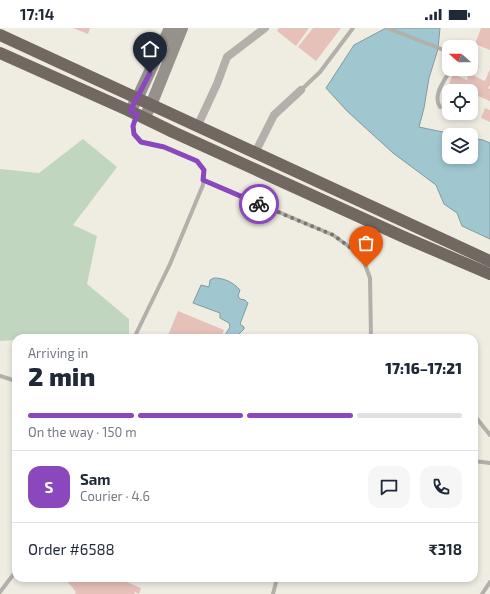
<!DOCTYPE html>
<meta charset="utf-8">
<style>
:root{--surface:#fff;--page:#f6f6f7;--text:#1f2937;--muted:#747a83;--line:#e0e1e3;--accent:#8b48bc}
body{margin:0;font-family:"Exo 2",sans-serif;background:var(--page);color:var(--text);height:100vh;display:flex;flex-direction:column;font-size:15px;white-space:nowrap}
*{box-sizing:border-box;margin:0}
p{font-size:13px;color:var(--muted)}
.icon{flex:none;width:22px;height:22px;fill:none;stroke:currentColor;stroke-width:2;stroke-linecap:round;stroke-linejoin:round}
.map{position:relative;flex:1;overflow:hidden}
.drawer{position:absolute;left:12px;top:306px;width:466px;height:248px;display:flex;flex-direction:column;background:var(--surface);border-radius:12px;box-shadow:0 2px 6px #0003}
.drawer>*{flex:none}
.needle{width:26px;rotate:291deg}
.controls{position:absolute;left:442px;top:12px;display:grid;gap:8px}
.controls a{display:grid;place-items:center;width:36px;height:36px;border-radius:8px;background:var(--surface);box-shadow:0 2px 6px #0003;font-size:20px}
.pin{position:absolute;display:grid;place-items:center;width:34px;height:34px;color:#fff;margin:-41px -17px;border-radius:50% 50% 50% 0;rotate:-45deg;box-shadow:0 0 4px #0007}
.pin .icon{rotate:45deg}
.courier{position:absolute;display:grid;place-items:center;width:40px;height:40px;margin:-20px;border:3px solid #8b48bc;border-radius:50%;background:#fff;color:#222;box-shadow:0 1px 5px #0007}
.head em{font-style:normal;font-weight:800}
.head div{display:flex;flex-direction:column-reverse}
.head{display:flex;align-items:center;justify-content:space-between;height:68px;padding:0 16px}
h1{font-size:26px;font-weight:800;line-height:30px}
.bar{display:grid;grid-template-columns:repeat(4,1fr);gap:6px 4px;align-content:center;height:48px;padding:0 16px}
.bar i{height:5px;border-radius:3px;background:var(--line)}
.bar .active{background:var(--accent)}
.bar p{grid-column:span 4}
.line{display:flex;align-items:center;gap:10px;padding:0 16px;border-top:1px solid var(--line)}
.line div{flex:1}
.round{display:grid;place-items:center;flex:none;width:42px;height:42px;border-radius:12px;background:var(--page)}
.status{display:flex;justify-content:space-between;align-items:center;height:28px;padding:0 20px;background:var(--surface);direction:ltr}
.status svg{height:11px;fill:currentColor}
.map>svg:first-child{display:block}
</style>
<div class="status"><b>17:14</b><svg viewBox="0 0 49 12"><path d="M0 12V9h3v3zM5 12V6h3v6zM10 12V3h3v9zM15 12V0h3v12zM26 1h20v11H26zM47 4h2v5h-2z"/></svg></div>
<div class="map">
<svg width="490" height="566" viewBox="0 0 490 566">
<rect width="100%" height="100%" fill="#efede2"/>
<polygon fill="#c1d6be" points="83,111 117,139 73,197 97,208 87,256 129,291 129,310 16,310 16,312 0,313 0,141 39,145"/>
<g fill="#a0c6d0" stroke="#809ba1">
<polygon points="386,0 440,0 438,21 429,50 424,80 419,99 457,107 449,107 449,129 471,129 471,110 483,112 490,115 490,211 462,198 457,185 444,176 436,157 393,125 347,83 326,60 354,17"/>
<path d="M214 250C224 250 233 254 240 262L238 268 240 271 245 272 248 275 240 296 244 299V301L238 307V310L226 309 225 307 230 299 229 295 220 290V285L193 275 201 257 209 259 210 252Z"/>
</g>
<g fill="#e5c1b9">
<polygon points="73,0 90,0 88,6"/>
<polygon points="279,0 309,0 296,18 277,3"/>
<polygon points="313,0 341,0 316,33 298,19"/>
<polygon points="481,0 490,0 490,22 475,16"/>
<polygon points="471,35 479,38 474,48 485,53 490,41 490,57 488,60 490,61 490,73 471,65 471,63 465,63 449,56 453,46 467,52 469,46 457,41 471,41"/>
<polygon points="485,80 490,82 490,94 481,90"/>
<polygon points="178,283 224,302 221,310 167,310"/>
<polygon points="68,550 76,550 80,552 81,550 125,550 128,551 127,554 141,560 139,566 135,564 134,566 75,566 76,564 67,553"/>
</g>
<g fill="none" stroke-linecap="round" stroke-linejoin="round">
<g stroke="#b3afab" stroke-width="4">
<polyline points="387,0 449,24"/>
<polyline points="301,62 320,44 353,0"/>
<path d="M440 79C432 67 445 52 451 41"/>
<polyline points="203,152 333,207 362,228 370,250 371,310"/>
<polyline points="134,310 170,236 203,157 204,142 197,133 164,119 141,114 134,106 133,98 136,88"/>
<polyline points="0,348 16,353"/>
<polyline points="474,387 490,407"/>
<polyline points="474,433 490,435"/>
<polyline points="0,564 16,543"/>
<polyline points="273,566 277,550"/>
<polyline points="482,566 490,554"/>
</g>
<g stroke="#b3afab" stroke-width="8">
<polyline points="197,99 217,56 227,29 265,0"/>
<polyline points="255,125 274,87 301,62"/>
</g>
<g stroke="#97918c" stroke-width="12">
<polyline points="130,83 137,71 170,0"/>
<polyline points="144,90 151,77 182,0"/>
</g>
<g stroke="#716861" stroke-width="12">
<polyline points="0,7 490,233"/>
<polyline points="0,25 130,83 173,104 406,210 490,246"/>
</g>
</g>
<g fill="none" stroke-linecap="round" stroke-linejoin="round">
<polyline stroke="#777770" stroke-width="4" stroke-dasharray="0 7.2" points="259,176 333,207 362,228 366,239"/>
<polyline stroke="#8b48bc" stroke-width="5" points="150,45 130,83 137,86 133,98 134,106 141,114 164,119 197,133 204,142 203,152 259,176"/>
</g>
</svg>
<div class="controls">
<a><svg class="needle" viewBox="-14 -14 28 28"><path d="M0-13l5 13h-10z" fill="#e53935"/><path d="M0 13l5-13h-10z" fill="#747a83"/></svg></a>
<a><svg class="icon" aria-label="locate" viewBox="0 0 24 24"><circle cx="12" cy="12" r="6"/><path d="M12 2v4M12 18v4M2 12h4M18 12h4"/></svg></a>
<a><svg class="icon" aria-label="layers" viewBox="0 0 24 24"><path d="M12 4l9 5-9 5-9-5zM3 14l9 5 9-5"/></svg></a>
</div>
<div class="pin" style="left:366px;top:239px;background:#ea580c"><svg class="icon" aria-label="bag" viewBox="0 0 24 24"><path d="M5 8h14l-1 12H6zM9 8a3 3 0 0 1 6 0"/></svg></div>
<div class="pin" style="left:150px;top:45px;background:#1f2937"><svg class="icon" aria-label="home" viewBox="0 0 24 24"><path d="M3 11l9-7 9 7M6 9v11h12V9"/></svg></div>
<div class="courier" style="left:259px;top:176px"><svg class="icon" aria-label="bike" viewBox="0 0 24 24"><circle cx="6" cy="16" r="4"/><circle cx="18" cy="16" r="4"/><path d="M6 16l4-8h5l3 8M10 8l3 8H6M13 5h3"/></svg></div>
<section class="drawer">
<div class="head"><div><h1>2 min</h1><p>Arriving in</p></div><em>17:16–17:21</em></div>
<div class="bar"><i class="active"></i><i class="active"></i><i class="active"></i><i></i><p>On the way · 150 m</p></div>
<div class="line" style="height:72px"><b class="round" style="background:var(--accent);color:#fff">S</b><div><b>Sam</b><p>Courier · 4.6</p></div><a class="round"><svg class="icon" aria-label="chat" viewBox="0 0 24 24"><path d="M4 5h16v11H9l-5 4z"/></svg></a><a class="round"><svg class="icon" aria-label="phone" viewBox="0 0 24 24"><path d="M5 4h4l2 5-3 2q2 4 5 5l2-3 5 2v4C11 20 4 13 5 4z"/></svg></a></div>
<div class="line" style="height:52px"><div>Order #6588</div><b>₹318</b></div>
</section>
</div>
